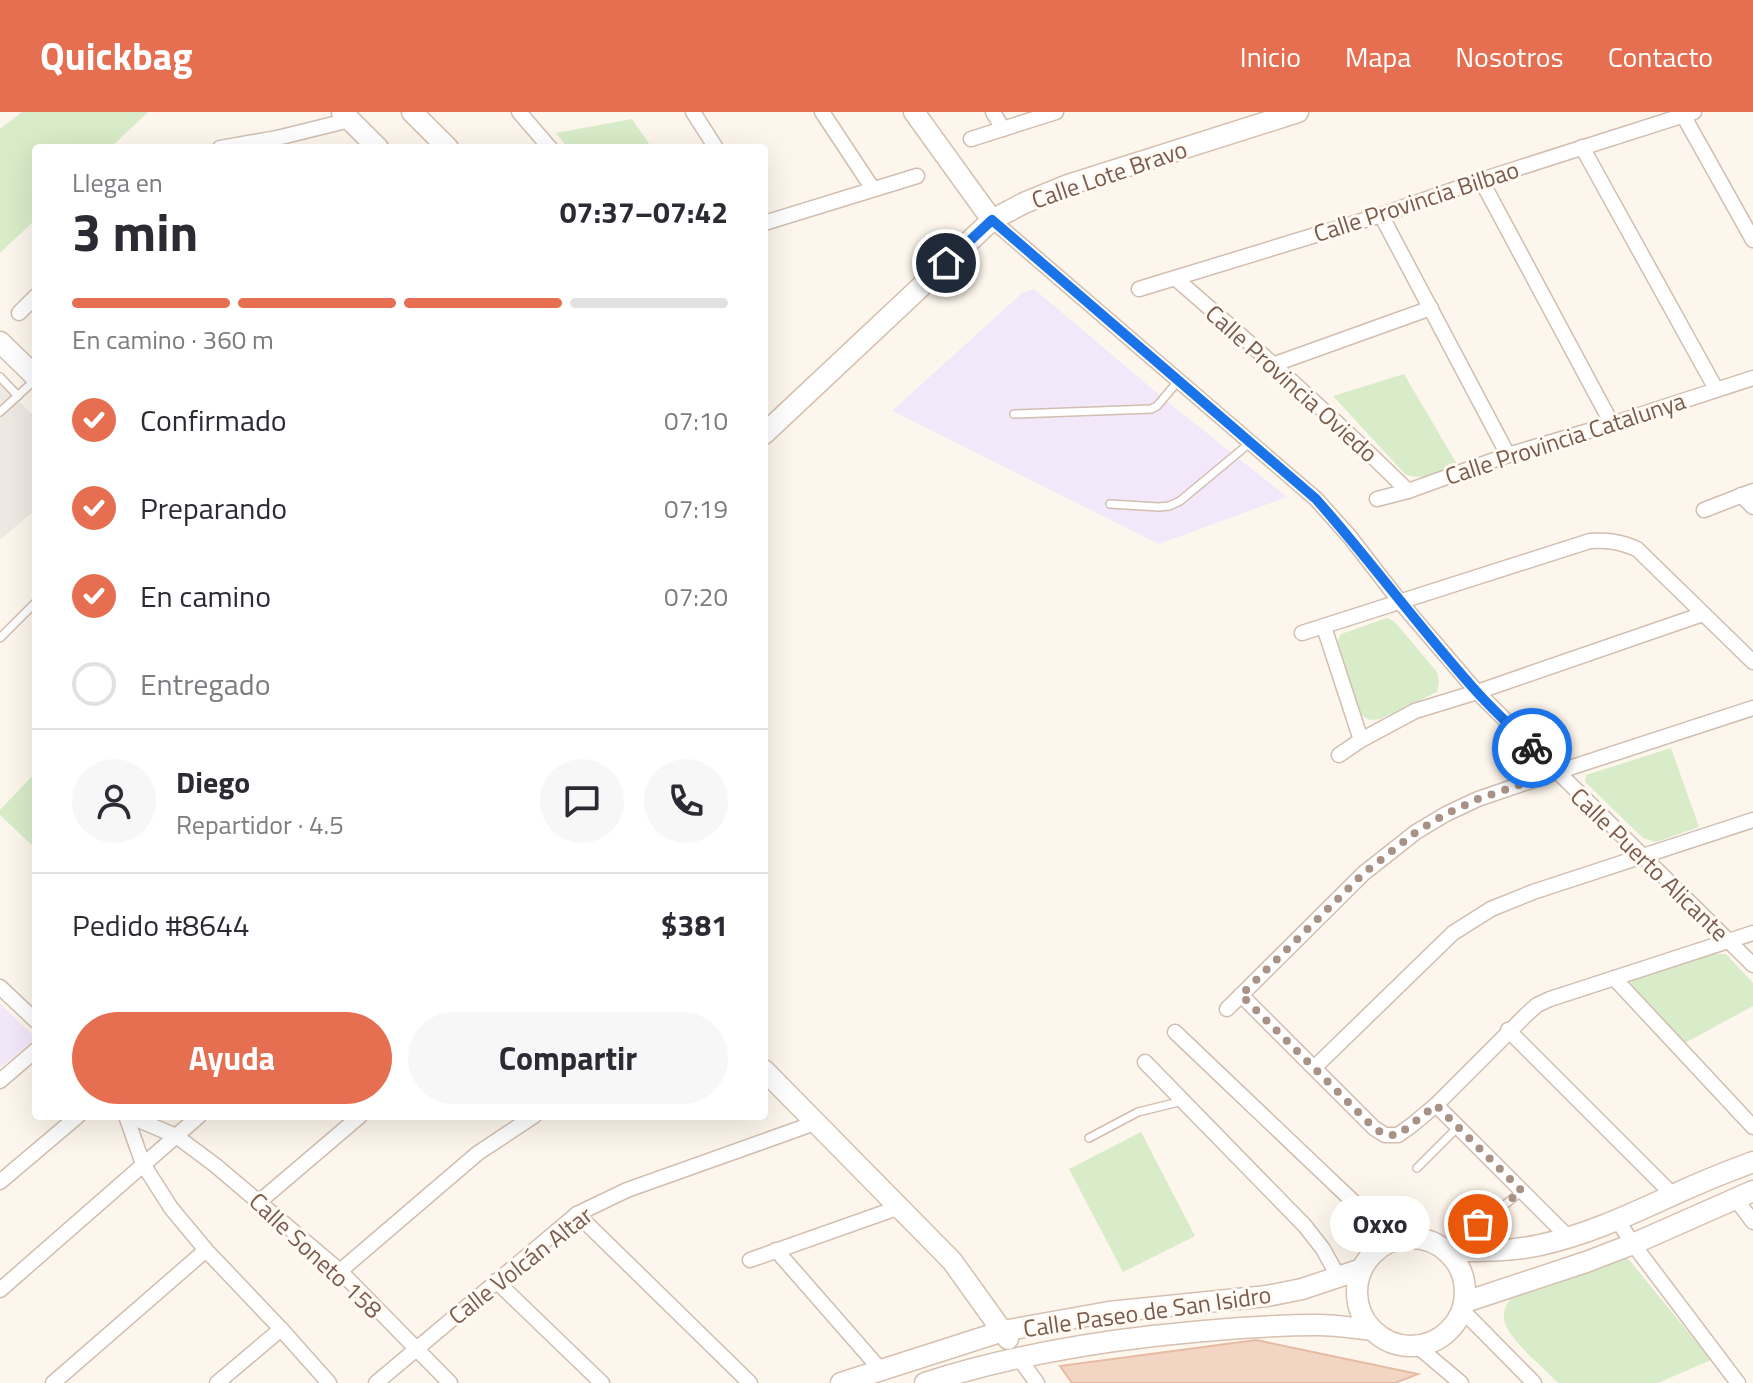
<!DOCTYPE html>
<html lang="es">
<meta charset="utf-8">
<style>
:root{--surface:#fff;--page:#f7f7f7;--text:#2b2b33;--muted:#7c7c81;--line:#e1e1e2;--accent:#e76f51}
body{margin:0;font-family:"Titillium Web",sans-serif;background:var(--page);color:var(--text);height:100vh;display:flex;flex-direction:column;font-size:30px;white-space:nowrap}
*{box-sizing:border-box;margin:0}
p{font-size:26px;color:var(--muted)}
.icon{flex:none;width:44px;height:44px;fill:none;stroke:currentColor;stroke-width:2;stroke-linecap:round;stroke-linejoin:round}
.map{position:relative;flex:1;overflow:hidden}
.drawer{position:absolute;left:32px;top:32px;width:736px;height:976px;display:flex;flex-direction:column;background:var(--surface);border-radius:8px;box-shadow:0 8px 32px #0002}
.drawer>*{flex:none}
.pin{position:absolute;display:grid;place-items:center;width:68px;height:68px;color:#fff;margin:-34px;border:4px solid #fff;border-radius:50%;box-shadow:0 2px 8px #0007}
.courier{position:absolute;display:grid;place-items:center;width:80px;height:80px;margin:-40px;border:6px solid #1a73e8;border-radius:50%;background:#fff;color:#222;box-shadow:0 2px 10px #0007}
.bubble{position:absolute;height:56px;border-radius:28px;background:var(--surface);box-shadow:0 8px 32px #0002;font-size:26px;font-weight:700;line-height:56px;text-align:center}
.summary em{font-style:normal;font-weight:700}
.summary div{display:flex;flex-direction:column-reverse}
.summary{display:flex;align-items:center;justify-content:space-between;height:136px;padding:0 40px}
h1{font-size:52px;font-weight:700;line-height:60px}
.bar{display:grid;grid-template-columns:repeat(4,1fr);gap:12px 8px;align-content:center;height:96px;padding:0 40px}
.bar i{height:10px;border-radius:6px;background:var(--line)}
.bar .on{background:var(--accent)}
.bar p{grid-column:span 4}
.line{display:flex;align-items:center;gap:20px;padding:0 40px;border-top:2px solid var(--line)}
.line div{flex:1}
.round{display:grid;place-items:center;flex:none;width:84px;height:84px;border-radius:42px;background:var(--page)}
ol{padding:0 40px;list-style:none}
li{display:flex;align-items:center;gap:24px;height:88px}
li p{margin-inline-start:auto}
li .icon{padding:8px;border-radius:50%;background:var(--accent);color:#fff;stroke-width:4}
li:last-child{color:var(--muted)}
li i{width:44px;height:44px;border:4px solid var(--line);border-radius:50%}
.action{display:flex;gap:16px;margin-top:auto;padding:16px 40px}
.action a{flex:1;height:92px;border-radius:48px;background:var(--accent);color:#fff;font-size:32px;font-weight:700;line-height:92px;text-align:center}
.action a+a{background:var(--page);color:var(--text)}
header{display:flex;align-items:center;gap:48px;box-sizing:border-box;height:112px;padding:0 40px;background:var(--accent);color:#fff}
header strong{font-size:38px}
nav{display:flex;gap:44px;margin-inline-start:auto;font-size:28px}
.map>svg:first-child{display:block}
</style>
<header>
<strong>Quickbag</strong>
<nav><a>Inicio</a><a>Mapa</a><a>Nosotros</a><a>Contacto</a></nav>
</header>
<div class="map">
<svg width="1753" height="1271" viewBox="0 0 1753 1271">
<rect width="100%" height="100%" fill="#fdf6ec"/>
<polygon fill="#efe9e4" points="0,271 36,306 36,397 0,428"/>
<g fill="#f3e8fa">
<polygon points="1034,177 1174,295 1287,385 1159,432 892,299 1022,181"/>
<polygon points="0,892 36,926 0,956"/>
</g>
<g fill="#d8ecc9">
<polygon points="22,0 148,0 110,36 36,36 36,107 0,141 0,17"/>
<polygon points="632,7 652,36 568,36 556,21"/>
<path d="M1404 262 1458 354C1441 359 1422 370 1405 362L1333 284Z"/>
<polygon points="1387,506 1394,509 1437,560 1439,570 1437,580 1380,607 1370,608 1362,604 1337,530 1341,522"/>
<polygon points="1671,636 1699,715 1656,730 1643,726 1585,670 1586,663"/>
<polygon points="36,660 36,737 0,703 0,698"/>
<polygon points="1716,842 1726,842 1753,871 1753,894 1685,931 1634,879 1631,871 1633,867"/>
<polygon points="1141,1020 1195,1124 1123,1160 1069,1057"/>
<path d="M1625 1143 1711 1248 1658 1271H1558C1549 1262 1540 1253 1530 1244 1512 1225 1488 1203 1518 1181Z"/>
</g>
<polygon fill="#f3d5c3" stroke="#e6bba3" stroke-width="2" points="1256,1228 1418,1262 1395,1271 1072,1271 1060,1254"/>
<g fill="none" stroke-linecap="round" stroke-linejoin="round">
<defs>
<g id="lane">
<polyline points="0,265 18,284"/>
<polyline points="0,300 36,267"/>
<polyline points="1014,302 1151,297 1157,294 1179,268"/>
<polyline points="1110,392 1159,395 1169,394 1180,389 1251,330"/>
<polyline points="0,526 36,490"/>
<polyline points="1089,1026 1138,1000 1183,989"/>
<polyline points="1417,1056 1458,1015"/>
<polyline points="1473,1137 1474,1117 1522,1079"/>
</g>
<g id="street">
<polyline points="519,0 550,36"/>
<polyline points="693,0 716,36"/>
<polyline points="822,0 873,77"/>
<polyline points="993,0 1003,17"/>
<polyline points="1683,3 1753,128"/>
<polyline points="971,27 1056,0"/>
<polyline points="1582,35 1716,277"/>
<polyline points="220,36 277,26 350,8"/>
<polyline points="1481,68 1612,312"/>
<polyline points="1381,103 1508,343"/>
<polyline points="992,108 1316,387 1350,425 1401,491 1477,580 1753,853"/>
<polyline points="764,111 917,64"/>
<path d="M1175 166C1255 235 1333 305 1408 379"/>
<polyline points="1139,177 1381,103 1481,68 1694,0"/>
<polyline points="19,201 36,184"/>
<polyline points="1275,252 1431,196"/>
<polyline points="1741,383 1753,395"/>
<polyline points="1377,387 1408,379 1508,343 1612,312 1753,266"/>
<polyline points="1704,398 1753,379"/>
<polyline points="1324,515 1361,628"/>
<path d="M1302 521 1590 429C1609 428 1621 430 1637 437L1753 550"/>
<polyline points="1339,643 1361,628 1415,599 1477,580 1703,502"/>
<polyline points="1614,866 1753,1015"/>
<polyline points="0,875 36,909"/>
<polyline points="1241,883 1374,1016 1385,1023 1398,1023 1412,1013 1436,993 1526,903 1537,893 1550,887 1753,821"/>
<polyline points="1227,897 1364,761 1416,720 1446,702 1478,687 1557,660 1753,596"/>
<polyline points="1508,918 1673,1083"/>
<polyline points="1175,920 1362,1098 1405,1127"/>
<polyline points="1145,950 1305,1114 1323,1137 1339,1166"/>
<polyline points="1315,955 1453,821 1491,797 1533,780 1753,708"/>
<polyline points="0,969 36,938"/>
<polyline points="1436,993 1569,1126"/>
<polyline points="126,1004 143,1052 171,1096 206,1138 281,1217 329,1271"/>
<polyline points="129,1004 176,1024 215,1053 340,1159 450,1271"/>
<polyline points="0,1070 78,1004"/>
<polyline points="1735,1086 1753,1110"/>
<polyline points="259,1090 360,1004"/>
<polyline points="577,1102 750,1271"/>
<polyline points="1618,1109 1633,1132 1738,1271"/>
<polyline points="776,1138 880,1257"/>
<polyline points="750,1148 900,1095"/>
<polyline points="340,1159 478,1041 534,1004"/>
<polyline points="496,1169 602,1271"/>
<polyline points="0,1178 199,1004"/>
<polyline points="1463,1199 1534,1271"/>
<polyline points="1417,1234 1461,1271"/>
<polyline points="1018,1245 1037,1271"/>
<polyline points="53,1271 206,1138"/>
<polyline points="217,1271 281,1217"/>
<polyline points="376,1271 577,1102 627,1078 815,1011"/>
</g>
<g id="secondary">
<polyline points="342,0 378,36"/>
<polyline points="412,0 448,36"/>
<polyline points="914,0 992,108"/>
<polyline points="0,230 36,265"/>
<polyline points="764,322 992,108 1024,91 1068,73 1298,0"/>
<polyline points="764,958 952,1149 1008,1227"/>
<circle cx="1411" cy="1180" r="54"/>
<path d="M1447 1139C1478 1139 1509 1140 1540 1133 1587 1123 1629 1103 1673 1083 1699 1071 1726 1060 1753 1050"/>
<polyline points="1465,1190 1586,1150 1633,1132 1753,1079"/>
<polyline points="841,1271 1003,1219 1109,1200 1267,1184 1302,1177 1362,1157"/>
<path d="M925 1271C999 1247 1075 1233 1153 1224 1207 1218 1263 1213 1318 1213 1336 1213 1354 1216 1372 1218"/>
</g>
</defs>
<use href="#lane" stroke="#d1beb0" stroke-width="10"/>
<use href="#street" stroke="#d1beb0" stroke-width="17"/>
<use href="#secondary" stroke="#d6c0b0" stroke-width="23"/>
<use href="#lane" stroke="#fff" stroke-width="7"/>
<use href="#street" stroke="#fff" stroke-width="14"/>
<use href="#secondary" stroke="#fff" stroke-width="20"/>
</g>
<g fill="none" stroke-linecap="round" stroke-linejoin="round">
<polyline stroke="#a89285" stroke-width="8" stroke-dasharray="0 14.4" points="1478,1112 1522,1079 1436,993 1398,1023 1385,1023 1374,1016 1241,883 1364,761 1416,720 1446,702 1478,687 1557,660 1532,636"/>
<path stroke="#1a73e8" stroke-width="10" d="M946 151 992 108 1316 387C1371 449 1420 517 1476 579 1494 599 1514 617 1532 636"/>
</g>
<g text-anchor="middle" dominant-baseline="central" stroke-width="6" stroke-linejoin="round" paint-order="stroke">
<g font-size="24" fill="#7a5c4d" stroke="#fffaf3">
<text transform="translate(1109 62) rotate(-19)">Calle Lote Bravo</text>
<text transform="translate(1416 89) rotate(-18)">Calle Provincia Bilbao</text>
<text transform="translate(1292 271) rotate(42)">Calle Provincia Oviedo</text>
<text transform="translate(1565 326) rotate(-18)">Calle Provincia Catalunya</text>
<text transform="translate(1650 752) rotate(44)">Calle Puerto Alicante</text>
<text transform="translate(316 1143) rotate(43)">Calle Soneto 158</text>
<text transform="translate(520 1153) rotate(-38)">Calle Volcán Altar</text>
<text transform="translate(1147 1199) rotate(-8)">Calle Paseo de San Isidro</text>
</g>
</g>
</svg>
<div class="pin" style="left:1478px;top:1112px;background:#ea580c"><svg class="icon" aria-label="bag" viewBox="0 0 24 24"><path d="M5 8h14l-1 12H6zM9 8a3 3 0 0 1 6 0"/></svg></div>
<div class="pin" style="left:946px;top:151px;background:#1f2937"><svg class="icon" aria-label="home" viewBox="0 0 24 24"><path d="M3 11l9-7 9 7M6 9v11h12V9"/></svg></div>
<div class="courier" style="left:1532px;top:636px"><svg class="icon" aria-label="bike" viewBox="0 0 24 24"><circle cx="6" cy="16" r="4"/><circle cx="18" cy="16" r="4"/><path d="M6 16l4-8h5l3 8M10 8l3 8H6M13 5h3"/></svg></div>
<div class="bubble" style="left:1330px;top:1084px;width:100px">Oxxo</div>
<section class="drawer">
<div class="summary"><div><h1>3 min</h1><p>Llega en</p></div><em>07:37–07:42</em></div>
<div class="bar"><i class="on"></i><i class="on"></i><i class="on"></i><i></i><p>En camino · 360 m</p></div>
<ol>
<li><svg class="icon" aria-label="check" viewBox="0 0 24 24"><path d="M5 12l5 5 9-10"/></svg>Confirmado<p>07:10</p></li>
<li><svg class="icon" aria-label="check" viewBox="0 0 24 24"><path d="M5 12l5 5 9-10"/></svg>Preparando<p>07:19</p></li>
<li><svg class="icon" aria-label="check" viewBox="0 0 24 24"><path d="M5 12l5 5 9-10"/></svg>En camino<p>07:20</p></li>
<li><i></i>Entregado</li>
</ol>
<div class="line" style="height:144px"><a class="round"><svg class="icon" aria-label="person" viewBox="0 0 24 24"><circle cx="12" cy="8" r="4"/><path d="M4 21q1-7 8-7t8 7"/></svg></a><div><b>Diego</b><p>Repartidor · 4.5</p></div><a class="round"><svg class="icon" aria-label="chat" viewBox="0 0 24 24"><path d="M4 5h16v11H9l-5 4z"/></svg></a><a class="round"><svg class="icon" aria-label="phone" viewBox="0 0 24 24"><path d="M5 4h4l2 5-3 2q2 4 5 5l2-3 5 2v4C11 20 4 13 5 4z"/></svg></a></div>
<div class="line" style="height:104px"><div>Pedido #8644</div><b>$381</b></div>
<div class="action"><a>Ayuda</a><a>Compartir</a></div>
</section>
</div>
